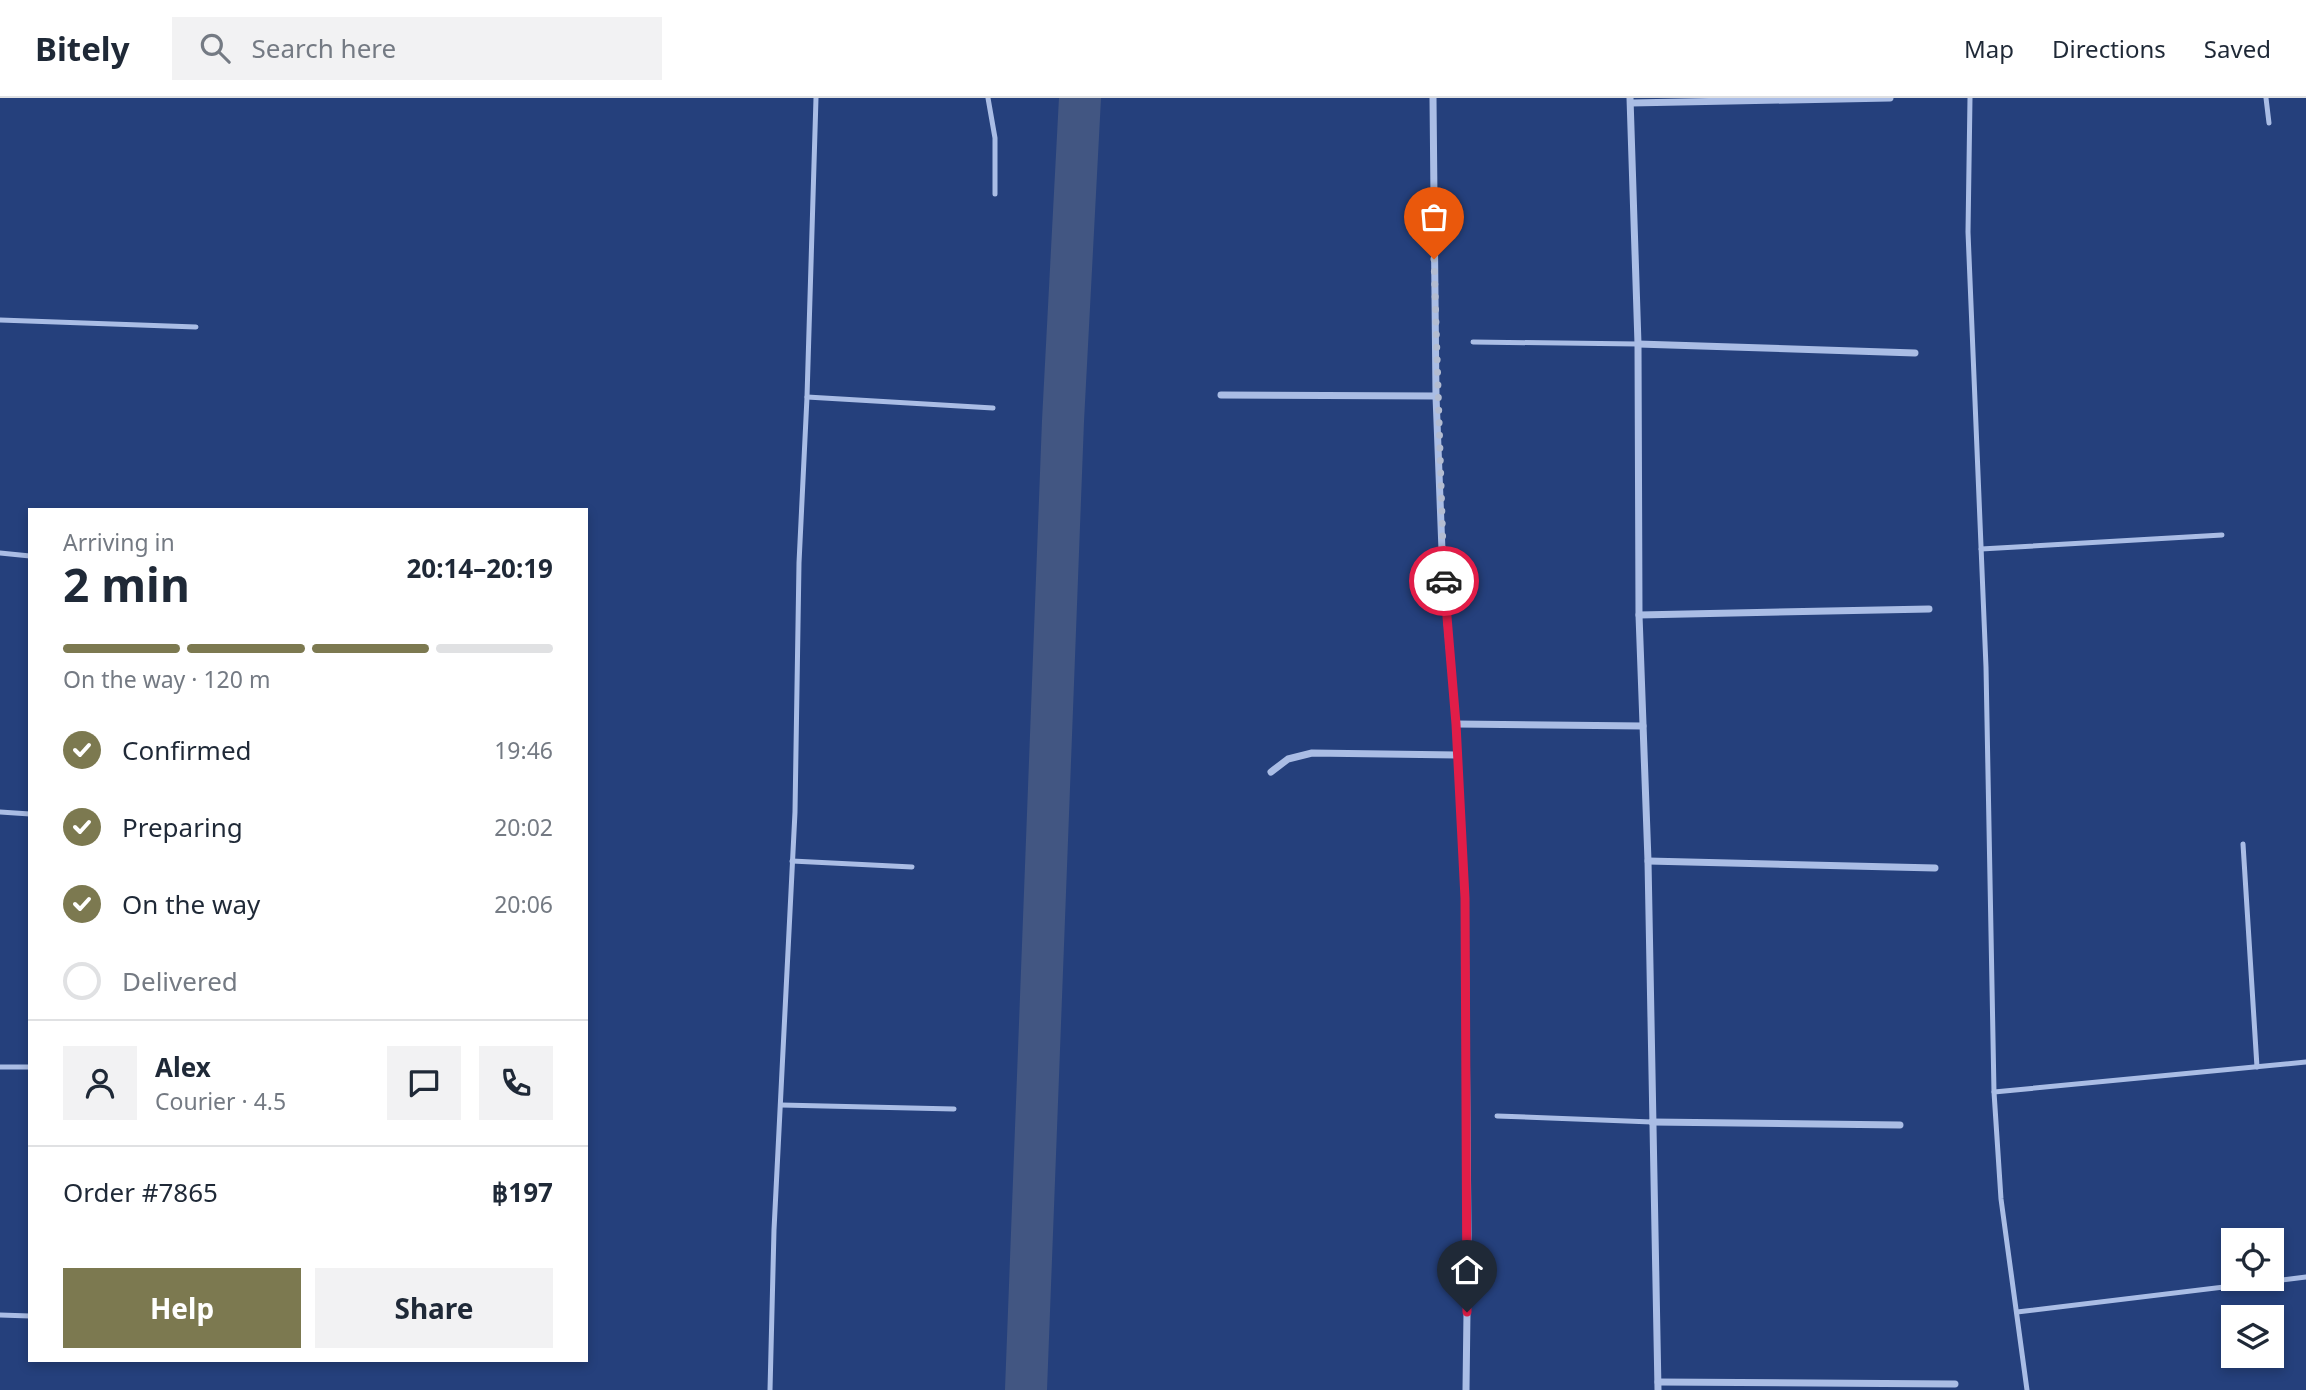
<!DOCTYPE html>
<meta charset="utf-8">
<style>
:root{--surface:#fff;--page:#f2f2f3;--text:#1f2937;--muted:#747a83;--line:#e0e1e3;--accent:#7c7950}
body{margin:0;font-family:"Noto Sans",sans-serif;background:var(--page);color:var(--text);height:100vh;display:flex;flex-direction:column;font-size:26px;white-space:nowrap}
*{box-sizing:border-box;margin:0}
p{font-size:23px;color:var(--muted)}
.icon{flex:none;width:38px;height:38px;fill:none;stroke:currentColor;stroke-width:2;stroke-linecap:round;stroke-linejoin:round}
.map{position:relative;flex:1;overflow:hidden}
.side{position:absolute;left:28px;top:410px;width:560px;height:854px;display:flex;flex-direction:column;background:var(--surface);border-radius:0px;box-shadow:0 4px 10px #0003}
.side>*{flex:none}
.tools{position:absolute;left:2221px;top:1130px;display:grid;gap:14px}
.tools a{display:grid;place-items:center;width:63px;height:63px;border-radius:0px;background:var(--surface);box-shadow:0 4px 10px #0003;font-size:35px}
.pin{position:absolute;display:grid;place-items:center;width:60px;height:60px;color:#fff;margin:-72px -30px;border-radius:50% 50% 50% 0;rotate:-45deg;box-shadow:0 0 7px #0007}
.pin .icon{rotate:45deg}
.courier{position:absolute;display:grid;place-items:center;width:70px;height:70px;margin:-35px;border:5px solid #e11d48;border-radius:50%;background:#fff;color:#222;box-shadow:0 2px 9px #0007}
.headline em{font-style:normal;font-weight:700}
.headline div{display:flex;flex-direction:column-reverse}
.headline{display:flex;align-items:center;justify-content:space-between;height:119px;padding:0 35px}
h1{font-size:46px;font-weight:700;line-height:52px}
.bar{display:grid;grid-template-columns:repeat(4,1fr);gap:10px 7px;align-content:center;height:84px;padding:0 35px}
.bar i{height:9px;border-radius:5px;background:var(--line)}
.bar .current{background:var(--accent)}
.bar p{grid-column:span 4}
.line{display:flex;align-items:center;gap:18px;padding:0 35px;border-top:2px solid var(--line)}
.line div{flex:1}
.round{display:grid;place-items:center;flex:none;width:74px;height:74px;border-radius:0px;background:var(--page)}
ol{padding:0 35px;list-style:none}
li{display:flex;align-items:center;gap:21px;height:77px}
li p{margin-inline-start:auto}
li .icon{padding:7px;border-radius:50%;background:var(--accent);color:#fff;stroke-width:4}
li:last-child{color:var(--muted)}
li i{width:38px;height:38px;border:4px solid var(--line);border-radius:50%}
.primary-button{display:flex;gap:14px;margin-top:auto;padding:14px 35px}
.primary-button a{flex:1;height:80px;border-radius:0px;background:var(--accent);color:#fff;font-size:28px;font-weight:700;line-height:80px;text-align:center}
.primary-button a+a{background:var(--page);color:var(--text)}
header{display:flex;align-items:center;gap:42px;box-sizing:border-box;height:98px;padding:0 35px;background:var(--surface);border-bottom:2px solid var(--line)}
header strong{font-size:33px}
nav{display:flex;gap:38px;margin-inline-start:auto;font-size:24px}
.search{width:490px;height:63px;background:var(--page);display:flex;align-items:center;gap:18px;box-sizing:border-box;padding:0 24px;border-radius:0px;color:var(--muted);font-size:26px}
.map>svg:first-child{display:block}
</style>
<header>
<strong>Bitely</strong>
<div class="search"><svg class="icon" aria-label="search" viewBox="0 0 24 24"><circle cx="10" cy="10" r="6"/><path d="M15 15l6 6"/></svg>Search here</div>
<nav><a>Map</a><a>Directions</a><a>Saved</a></nav>
</header>
<div class="map">
<svg width="2306" height="1292" viewBox="0 0 2306 1292">
<rect width="100%" height="100%" fill="#25407c"/>
<g fill="none" stroke-linecap="round" stroke-linejoin="round">
<polyline stroke="#425682" stroke-width="42" points="1026,1292 1063,323 1080,0"/>
<g stroke="#aabde5" stroke-width="5">
<polyline points="988,0 995,40 995,96"/>
<polyline points="1970,0 1968,134 1986,569 1994,994 2001,1101 2027,1292"/>
<polyline points="2266,0 2269,25"/>
<polyline points="0,222 196,229"/>
<polyline points="1473,244 1638,246"/>
<polyline points="807,299 993,310"/>
<polyline points="1981,451 2222,437"/>
<polyline points="0,455 30,458"/>
<polyline points="0,714 30,716"/>
<polyline points="2243,746 2257,969"/>
<polyline points="792,763 912,769"/>
<polyline points="0,969 30,969"/>
<polyline points="1994,994 2306,964"/>
<polyline points="781,1007 954,1011"/>
<polyline points="1497,1018 1652,1024"/>
<polyline points="2017,1214 2306,1179"/>
<polyline points="0,1217 30,1218"/>
<polyline points="770,1292 774,1132 795,714 799,465 807,299 816,0"/>
</g>
<g stroke="#aabde5" stroke-width="7">
<polyline points="1433,0 1436,298 1443,478 1456,626 1465,800 1468,1136 1466,1292"/>
<polyline points="1630,0 1638,246 1639,517 1648,763 1658,1292"/>
<polyline points="1631,5 1890,0"/>
<polyline points="1638,246 1915,255"/>
<polyline points="1221,297 1436,298"/>
<polyline points="1639,517 1929,511"/>
<polyline points="1456,626 1643,628"/>
<polyline points="1271,674 1288,661 1312,655 1457,657"/>
<polyline points="1648,763 1935,770"/>
<polyline points="1652,1024 1900,1027"/>
<polyline points="1658,1284 1955,1286"/>
</g>
</g>
<g fill="none" stroke-linecap="round" stroke-linejoin="round">
<polyline stroke="#b3bcd1" stroke-width="7" stroke-dasharray="0 12.6" points="1434,161 1444,483"/>
<polyline stroke="#e11d48" stroke-width="9" points="1444,483 1456,626 1465,800 1467,1214"/>
</g>
</svg>
<div class="tools">
<a><svg class="icon" aria-label="locate" viewBox="0 0 24 24"><circle cx="12" cy="12" r="6"/><path d="M12 2v4M12 18v4M2 12h4M18 12h4"/></svg></a>
<a><svg class="icon" aria-label="layers" viewBox="0 0 24 24"><path d="M12 4l9 5-9 5-9-5zM3 14l9 5 9-5"/></svg></a>
</div>
<div class="pin" style="left:1434px;top:161px;background:#ea580c"><svg class="icon" aria-label="bag" viewBox="0 0 24 24"><path d="M5 8h14l-1 12H6zM9 8a3 3 0 0 1 6 0"/></svg></div>
<div class="pin" style="left:1467px;top:1214px;background:#1f2937"><svg class="icon" aria-label="home" viewBox="0 0 24 24"><path d="M3 11l9-7 9 7M6 9v11h12V9"/></svg></div>
<div class="courier" style="left:1444px;top:483px"><svg class="icon" aria-label="car" viewBox="0 0 24 24"><path d="M5 17H2v-5l4-1 3-4h7l3 4 3 1v5h-3M9 17h6M6 11h13"/><circle cx="7" cy="17" r="2"/><circle cx="17" cy="17" r="2"/></svg></div>
<section class="side">
<div class="headline"><div><h1>2 min</h1><p>Arriving in</p></div><em>20:14–20:19</em></div>
<div class="bar"><i class="current"></i><i class="current"></i><i class="current"></i><i></i><p>On the way · 120 m</p></div>
<ol>
<li><svg class="icon" aria-label="check" viewBox="0 0 24 24"><path d="M5 12l5 5 9-10"/></svg>Confirmed<p>19:46</p></li>
<li><svg class="icon" aria-label="check" viewBox="0 0 24 24"><path d="M5 12l5 5 9-10"/></svg>Preparing<p>20:02</p></li>
<li><svg class="icon" aria-label="check" viewBox="0 0 24 24"><path d="M5 12l5 5 9-10"/></svg>On the way<p>20:06</p></li>
<li><i></i>Delivered</li>
</ol>
<div class="line" style="height:126px"><a class="round"><svg class="icon" aria-label="person" viewBox="0 0 24 24"><circle cx="12" cy="8" r="4"/><path d="M4 21q1-7 8-7t8 7"/></svg></a><div><b>Alex</b><p>Courier · 4.5</p></div><a class="round"><svg class="icon" aria-label="chat" viewBox="0 0 24 24"><path d="M4 5h16v11H9l-5 4z"/></svg></a><a class="round"><svg class="icon" aria-label="phone" viewBox="0 0 24 24"><path d="M5 4h4l2 5-3 2q2 4 5 5l2-3 5 2v4C11 20 4 13 5 4z"/></svg></a></div>
<div class="line" style="height:91px"><div>Order #7865</div><b>฿197</b></div>
<div class="primary-button"><a>Help</a><a>Share</a></div>
</section>
</div>
